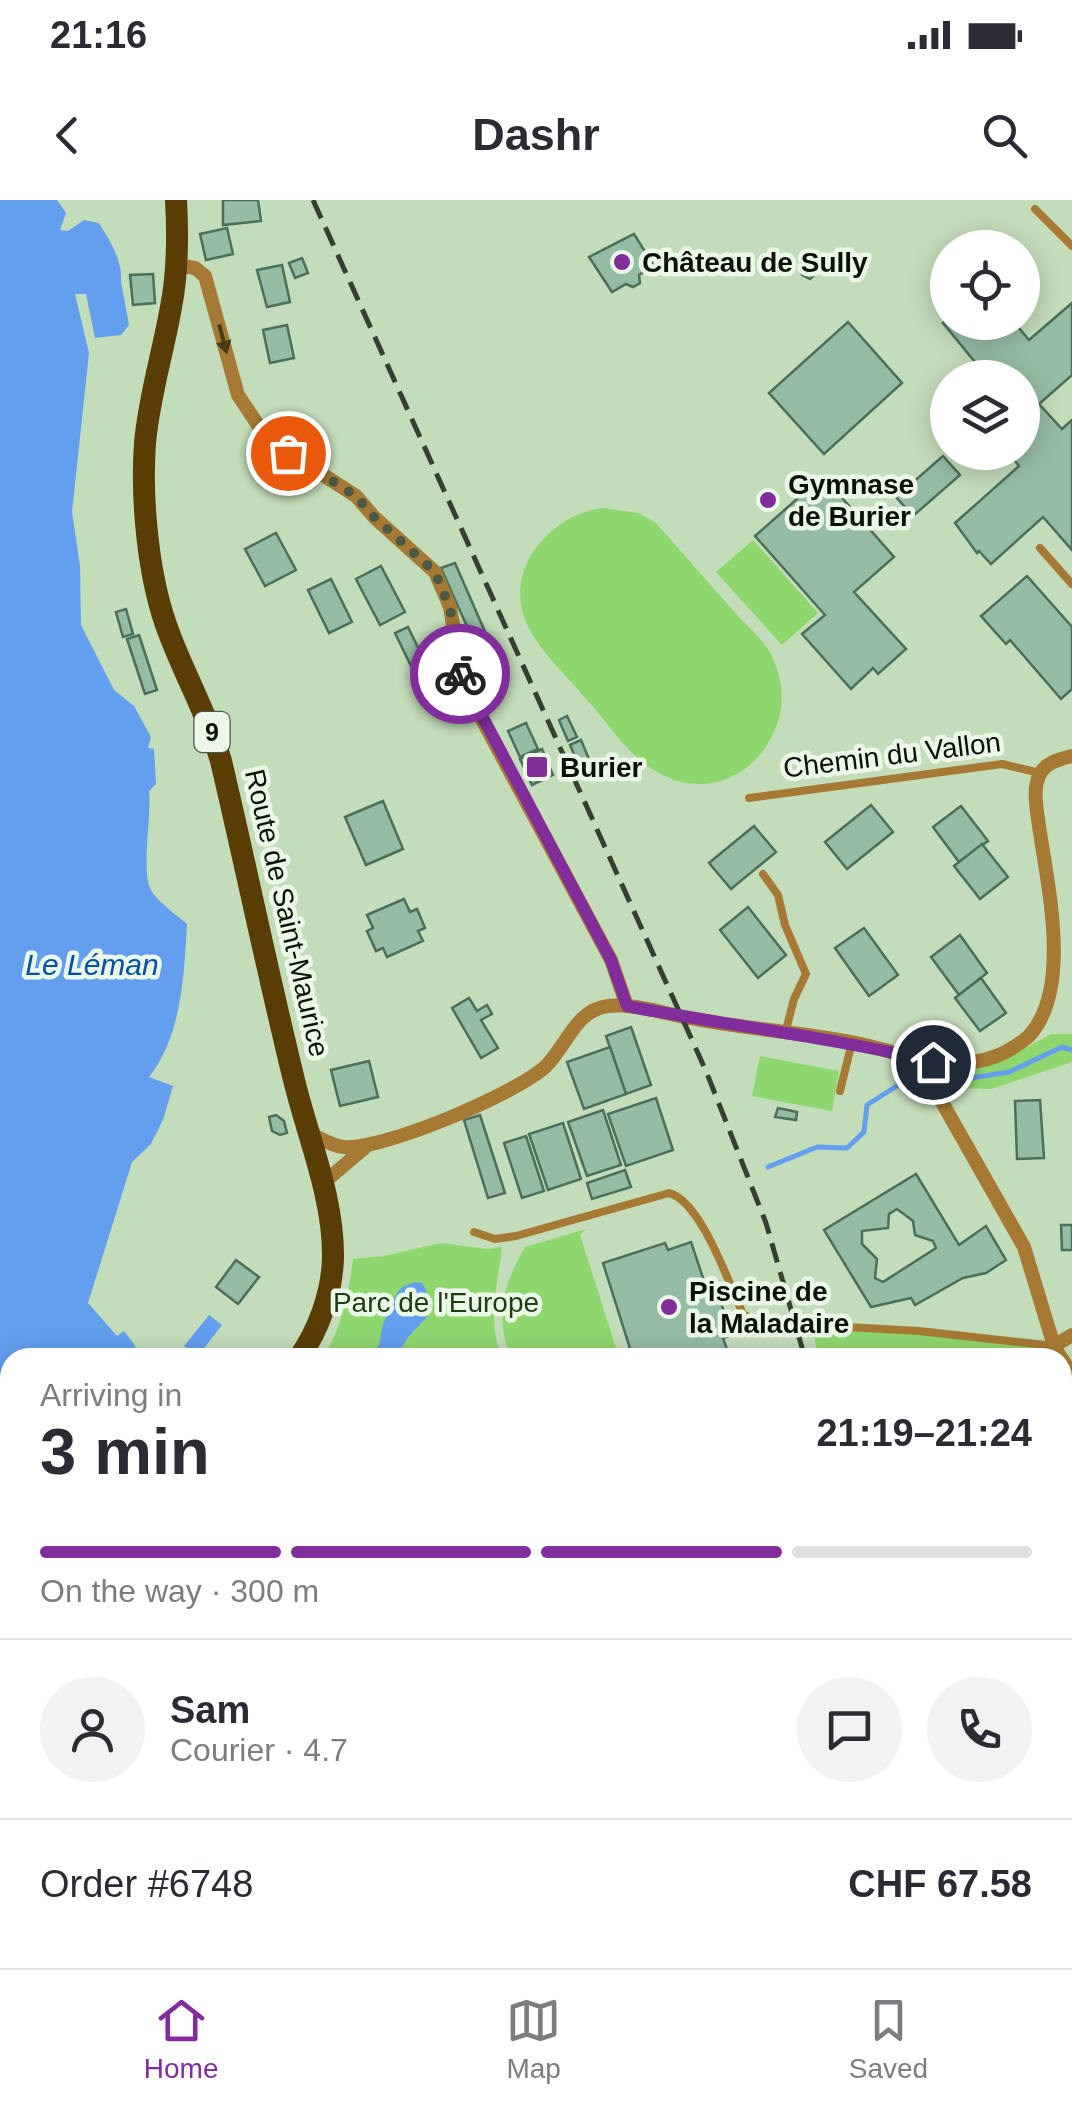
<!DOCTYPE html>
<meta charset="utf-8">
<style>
:root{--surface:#fff;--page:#f2f2f3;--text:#2b2b33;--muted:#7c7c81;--line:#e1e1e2;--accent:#812d9c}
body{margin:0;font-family:Arial,sans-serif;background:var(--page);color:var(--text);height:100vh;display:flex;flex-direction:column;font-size:38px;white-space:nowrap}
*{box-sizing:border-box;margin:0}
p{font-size:32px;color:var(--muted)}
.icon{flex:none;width:55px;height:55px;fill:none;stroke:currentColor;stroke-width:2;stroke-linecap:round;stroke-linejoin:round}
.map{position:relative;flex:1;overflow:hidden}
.side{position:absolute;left:0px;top:1148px;width:1072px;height:622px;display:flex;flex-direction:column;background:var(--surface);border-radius:30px 30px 0 0;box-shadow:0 5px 25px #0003}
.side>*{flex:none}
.controls{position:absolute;left:930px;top:30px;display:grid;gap:20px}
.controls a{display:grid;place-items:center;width:110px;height:110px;border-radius:50%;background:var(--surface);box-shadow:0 5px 25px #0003;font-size:50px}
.pin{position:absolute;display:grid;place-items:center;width:85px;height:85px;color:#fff;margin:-42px;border:5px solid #fff;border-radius:50%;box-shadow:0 2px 10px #0007}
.courier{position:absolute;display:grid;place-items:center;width:100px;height:100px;margin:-50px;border:8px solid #812d9c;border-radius:50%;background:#fff;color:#222;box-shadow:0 2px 12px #0007}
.summary em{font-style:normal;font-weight:800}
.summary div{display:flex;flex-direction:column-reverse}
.summary{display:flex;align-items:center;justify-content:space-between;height:170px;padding:0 40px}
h1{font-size:65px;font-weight:800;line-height:75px}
.bar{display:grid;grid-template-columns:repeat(4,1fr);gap:15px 10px;align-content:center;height:120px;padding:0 40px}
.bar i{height:12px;border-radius:8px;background:var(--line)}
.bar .active{background:var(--accent)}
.bar p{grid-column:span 4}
.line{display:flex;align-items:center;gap:25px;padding:0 40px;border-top:2px solid var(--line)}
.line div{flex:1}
.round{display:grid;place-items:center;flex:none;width:105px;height:105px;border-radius:52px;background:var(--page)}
.status{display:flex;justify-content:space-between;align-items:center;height:70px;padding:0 50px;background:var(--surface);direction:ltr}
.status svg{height:28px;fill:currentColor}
header{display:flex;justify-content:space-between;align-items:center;height:130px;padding:0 40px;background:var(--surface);font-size:45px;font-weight:800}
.dock{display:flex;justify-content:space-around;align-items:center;height:140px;border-top:2px solid var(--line);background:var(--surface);font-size:28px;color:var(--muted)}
.dock a{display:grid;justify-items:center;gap:5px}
.dock .active{color:var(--accent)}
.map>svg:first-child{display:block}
</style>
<div class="status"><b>21:16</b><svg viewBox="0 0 49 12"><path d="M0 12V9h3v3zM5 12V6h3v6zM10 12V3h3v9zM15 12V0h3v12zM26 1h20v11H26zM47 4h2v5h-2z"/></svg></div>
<header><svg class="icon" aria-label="back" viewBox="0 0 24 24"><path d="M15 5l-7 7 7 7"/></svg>Dashr<svg class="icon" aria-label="search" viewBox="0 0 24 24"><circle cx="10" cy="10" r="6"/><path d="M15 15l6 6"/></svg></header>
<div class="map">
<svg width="1072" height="1768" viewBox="0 0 1072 1768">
<rect width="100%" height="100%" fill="#c3dcb9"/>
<g fill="#8ed66e">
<path d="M603 308 638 313 656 323C683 354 710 384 737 415 748 427 765 441 772 456 784 483 786 509 772 536 750 580 701 598 657 572 629 557 609 524 588 501 570 479 543 455 530 430 499 375 547 315 603 308Z"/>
<polygon points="753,340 818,413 782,445 716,372"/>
<path d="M1051 834H1072V862L991 889 952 888 949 867C992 864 1014 855 1051 834Z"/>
<polygon points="760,856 839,871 832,911 752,896"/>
<path d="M586 1029 580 1035 619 1157H511C494 1118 504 1083 525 1047Z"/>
<path d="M441 1043 487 1049 502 1047C498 1085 486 1120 502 1157L322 1158C342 1130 349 1091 353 1059L384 1056Z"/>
<polygon points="810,1123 1054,1146 1061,1157 819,1157"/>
<polygon points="1062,1159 1072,1174 1072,1250 1063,1247"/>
<polygon points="1072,1299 1072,1421 1063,1422 1063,1300"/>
<polygon points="1072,1435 1072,1511 1063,1512 1062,1437"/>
</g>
<g fill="#649eef">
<path d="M0 0H57L66 13 60 30 68 31 84 20 99 23C110 41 123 61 121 82L129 125 121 135 95 138 86 94H75L89 153 72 312 80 366 81 425 114 490 134 506 151 537 148 548 154 549 156 584 149 591C152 616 140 675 152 692 161 704 175 714 187 724 184 775 182 835 149 877L173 886 163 920 151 944 132 962 88 1103 117 1136 124 1131 134 1144 139 1157 10 1158V1400L2 1411 10 1417V1455L6 1457 0 1452Z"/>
<polygon points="415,1082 422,1083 426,1090 427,1117 408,1137 396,1157 370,1157 379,1145 383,1124 397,1093 402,1087"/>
<polygon points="209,1115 222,1125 198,1156 184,1146"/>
</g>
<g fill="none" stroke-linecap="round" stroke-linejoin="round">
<polyline stroke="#649eef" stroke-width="5" points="768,967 817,947 847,948 864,932 867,905 906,880 932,872 959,880 1009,872 1062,847 1072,850"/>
</g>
<g fill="#96bca4" stroke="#4c6f5a" stroke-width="2.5" fill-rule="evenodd">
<polygon points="223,0 258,0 261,21 223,25"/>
<polygon points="227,28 233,54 206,60 200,34"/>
<polygon points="634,34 654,66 639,75 640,83 633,87 626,84 612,92 589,57"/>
<polygon points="302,58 308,73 295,78 289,63"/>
<polygon points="808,60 817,63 818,72 810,79 802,75 800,66"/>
<polygon points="282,65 290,102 267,107 257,70"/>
<polygon points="153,74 155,103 133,105 130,75"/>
<polygon points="1072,103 1072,175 1039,204 1062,229 1072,220 1072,350 1043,317 991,364 979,351 977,353 955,323 1019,266 1008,252 1022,252 1022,178 988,178 943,123 948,119 948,122 1014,122 1029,140"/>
<polygon points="848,122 902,183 824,254 769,193"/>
<polygon points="287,125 294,158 270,163 263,130"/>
<polygon points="943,256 960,275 913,316 896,297"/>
<polygon points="823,276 894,357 854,392 906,449 878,474 873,468 851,489 802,434 825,415 755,336"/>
<polygon points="276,333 296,370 265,386 245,349"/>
<polygon points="455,363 486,434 473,440 441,368"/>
<polygon points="381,366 405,412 380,425 356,379"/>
<polygon points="1027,376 1072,427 1072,489 1061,499 1010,440 1006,444 981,416"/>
<polygon points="331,379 352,422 329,433 308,390"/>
<polygon points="126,409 133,434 123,437 116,412"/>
<polygon points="408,427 427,466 414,472 395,433"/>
<polygon points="139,435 157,490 145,494 127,439"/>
<polygon points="489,454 497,475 478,483 469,462"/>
<polygon points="567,516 577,537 568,541 559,520"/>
<polygon points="526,523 538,549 520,557 508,531"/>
<polygon points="581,540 589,559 578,564 570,545"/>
<polygon points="542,549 553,575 532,585 520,559"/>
<polygon points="383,601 403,649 366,665 345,617"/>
<polygon points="871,605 893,632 847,669 825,642"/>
<polygon points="961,606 988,641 959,662 933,627"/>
<polygon points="754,626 776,652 731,689 709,663"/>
<polygon points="982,644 1008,677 980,699 954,666"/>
<polygon points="404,699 410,712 417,709 425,728 418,731 423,741 387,757 383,748 376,751 367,731 373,728 367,715"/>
<polygon points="748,707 786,755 758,778 720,730"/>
<polygon points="864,728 898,775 869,796 835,748"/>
<polygon points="960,735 987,773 959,795 931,757"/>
<polygon points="981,778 1006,813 980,831 955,798"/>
<polygon points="469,798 477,811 487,805 492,814 481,820 498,848 481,858 452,808"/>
<polygon points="631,827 651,885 626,894 606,836"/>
<polygon points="610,847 626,894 584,909 567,862"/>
<polygon points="369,861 378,897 340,906 331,870"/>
<polygon points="656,898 673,950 626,966 608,914"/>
<polygon points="1040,900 1044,958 1017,959 1015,901"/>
<polygon points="778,908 797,912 796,920 775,917"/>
<polygon points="603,910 621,965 587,976 568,922"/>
<polygon points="276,915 284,921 287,933 280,935 272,931 269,917"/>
<polygon points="480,915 505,993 488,998 464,920"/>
<polygon points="563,923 581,979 548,990 529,934"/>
<polygon points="526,936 544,991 522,998 504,943"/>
<polygon points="625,970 631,987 592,999 587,983"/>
<path d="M916 974 959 1045 986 1026 1006 1060 986 1073 963 1078 915 1105 911 1098 871 1107 824 1030ZM897 1009 913 1021 915 1035 933 1041 936 1048 883 1082 875 1078 877 1059 862 1044V1031L888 1028 889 1014Z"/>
<polygon points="1061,1025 1072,1025 1072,1050 1062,1050"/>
<polygon points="691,1042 708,1093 716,1090 733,1135 723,1138 730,1158 633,1158 603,1063 665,1043 668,1050"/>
<polygon points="236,1060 259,1077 238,1104 216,1087"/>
<polygon points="10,1478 10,1527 0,1521 0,1506 8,1493 3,1489"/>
</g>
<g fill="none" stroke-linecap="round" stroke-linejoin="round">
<g stroke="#a67a34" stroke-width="8">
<polyline points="1035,9 1072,46"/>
<polyline points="1040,348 1072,384"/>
<polyline points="749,598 1002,564 1040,573"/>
<polyline points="763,674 778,695 785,725 806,774 794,799 785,834"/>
<polyline points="840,891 852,842"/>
<path d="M474 1032 495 1039 516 1036 669 993C701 1001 729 1084 743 1114L756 1122 919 1131 1054 1146"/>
<polyline points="1062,1433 1072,1431"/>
<polyline points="1062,1624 1072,1625"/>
<polyline points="1062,1729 1072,1727"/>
<polyline points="1005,1768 1015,1760"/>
</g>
<g stroke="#a67a34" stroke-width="14">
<polyline points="177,65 195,68 205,76 238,195 258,225 278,246 356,296 374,317 435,372 450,407 463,484 611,760 627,806"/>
<polyline points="917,858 1024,1047 1054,1146 1061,1158"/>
<path d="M308 933C318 937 332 946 343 947 382 951 515 894 545 867 567 846 575 810 608 806 635 803 664 814 690 818 745 829 801 832 856 843 890 850 925 864 960 863 987 862 1008 854 1029 836 1072 789 1048 688 1039 626 1037 611 1032 588 1040 574 1046 562 1061 559 1072 556"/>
<polyline points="322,984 368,945"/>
<polyline points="1054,1146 1072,1135"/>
<polyline points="1062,1159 1072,1174"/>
<polyline points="0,1739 10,1725"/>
<polyline points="543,1768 543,1760"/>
</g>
<g stroke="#5a3d05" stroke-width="22">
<path d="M176 0C178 36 178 72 171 107 163 153 149 197 145 243 141 300 148 379 169 433 185 476 208 516 221 561 246 667 268 774 294 880 308 938 334 998 333 1058 332 1093 319 1129 299 1158"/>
<polyline points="0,1589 10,1574"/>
</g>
<polyline stroke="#344030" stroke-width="5" stroke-dasharray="20 10" stroke-linecap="butt" points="313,0 706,871 766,1023 805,1158"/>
</g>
<defs><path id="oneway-solid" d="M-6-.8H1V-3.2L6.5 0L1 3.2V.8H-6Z" transform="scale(2.5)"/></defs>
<use fill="#483c19" href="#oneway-solid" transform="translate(223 139) rotate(75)"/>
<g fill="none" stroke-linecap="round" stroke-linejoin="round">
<polyline stroke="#4b5945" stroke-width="10" stroke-dasharray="0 18" points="288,253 356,296 374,317 435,372 450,408 460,474"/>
<path stroke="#812d9c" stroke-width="12" d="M460 474 611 760 627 806C729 826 832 837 933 862"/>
</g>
<g fill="#812d9c" stroke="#ecf8e7" stroke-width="4">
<circle cx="622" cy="62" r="10"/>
<circle cx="768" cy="300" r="10"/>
<rect x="525" y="555" width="24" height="24" rx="5"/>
<circle cx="669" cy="1107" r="10"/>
</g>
<g text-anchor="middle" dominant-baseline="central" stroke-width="9" stroke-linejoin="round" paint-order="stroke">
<rect fill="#ecf8e7" stroke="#4e574a" stroke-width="2.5" x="194.5" y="512" width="35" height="40" rx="8"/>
<g font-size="25" font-weight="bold" fill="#0a1207">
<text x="212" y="532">9</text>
</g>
<g font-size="28" font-weight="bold" fill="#0a1207" stroke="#ecf8e7" text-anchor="start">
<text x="642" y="62">Château de Sully</text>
<text x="788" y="284">Gymnase<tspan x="788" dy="32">de Burier</tspan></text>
<text x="560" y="567">Burier</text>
<text x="689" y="1091">Piscine de<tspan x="689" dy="32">la Maladaire</tspan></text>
</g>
<g font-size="28" fill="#0a1207" stroke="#ecf8e7">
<text transform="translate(892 555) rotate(-7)">Chemin du Vallon</text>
<text transform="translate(287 713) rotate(77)">Route de Saint-Maurice</text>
</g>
<g font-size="28" fill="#1e3c0f" stroke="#ecf8e7">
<text x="436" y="1102">Parc de l'Europe</text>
</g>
<g font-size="30" font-style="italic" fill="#0050a9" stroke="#ecf8e7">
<text x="92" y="764">Le Léman</text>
</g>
</g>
</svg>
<div class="controls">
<a><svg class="icon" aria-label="locate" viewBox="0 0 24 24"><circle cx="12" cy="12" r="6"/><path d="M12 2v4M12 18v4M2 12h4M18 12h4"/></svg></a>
<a><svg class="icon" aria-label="layers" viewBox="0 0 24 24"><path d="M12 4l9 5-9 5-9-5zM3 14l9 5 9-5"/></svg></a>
</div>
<div class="pin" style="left:288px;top:253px;background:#ea580c"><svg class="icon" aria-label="bag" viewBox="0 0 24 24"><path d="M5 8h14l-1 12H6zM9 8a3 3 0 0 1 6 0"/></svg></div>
<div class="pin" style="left:933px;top:862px;background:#1f2937"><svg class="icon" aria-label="home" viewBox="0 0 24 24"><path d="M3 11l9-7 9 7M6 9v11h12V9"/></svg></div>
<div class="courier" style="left:460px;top:474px"><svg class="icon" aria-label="bike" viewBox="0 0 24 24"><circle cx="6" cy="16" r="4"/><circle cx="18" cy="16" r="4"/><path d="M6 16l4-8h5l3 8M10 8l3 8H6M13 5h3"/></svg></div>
<section class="side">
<div class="summary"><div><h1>3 min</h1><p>Arriving in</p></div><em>21:19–21:24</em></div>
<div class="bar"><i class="active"></i><i class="active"></i><i class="active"></i><i></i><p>On the way · 300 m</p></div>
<div class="line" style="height:180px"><a class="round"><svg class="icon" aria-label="person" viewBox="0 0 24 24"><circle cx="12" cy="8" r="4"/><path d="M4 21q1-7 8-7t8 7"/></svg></a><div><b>Sam</b><p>Courier · 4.7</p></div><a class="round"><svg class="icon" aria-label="chat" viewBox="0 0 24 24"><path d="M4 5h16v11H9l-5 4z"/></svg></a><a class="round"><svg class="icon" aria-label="phone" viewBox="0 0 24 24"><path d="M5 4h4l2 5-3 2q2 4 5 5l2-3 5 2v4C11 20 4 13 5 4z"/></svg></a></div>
<div class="line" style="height:130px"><div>Order #6748</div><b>CHF 67.58</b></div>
</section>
</div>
<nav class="dock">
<a class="active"><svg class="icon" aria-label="home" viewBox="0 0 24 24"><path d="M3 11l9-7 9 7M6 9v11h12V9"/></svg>Home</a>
<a><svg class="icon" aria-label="map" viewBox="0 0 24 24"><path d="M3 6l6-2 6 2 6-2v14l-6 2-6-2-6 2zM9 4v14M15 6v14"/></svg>Map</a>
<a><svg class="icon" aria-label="saved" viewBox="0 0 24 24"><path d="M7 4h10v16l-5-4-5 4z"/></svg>Saved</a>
</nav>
